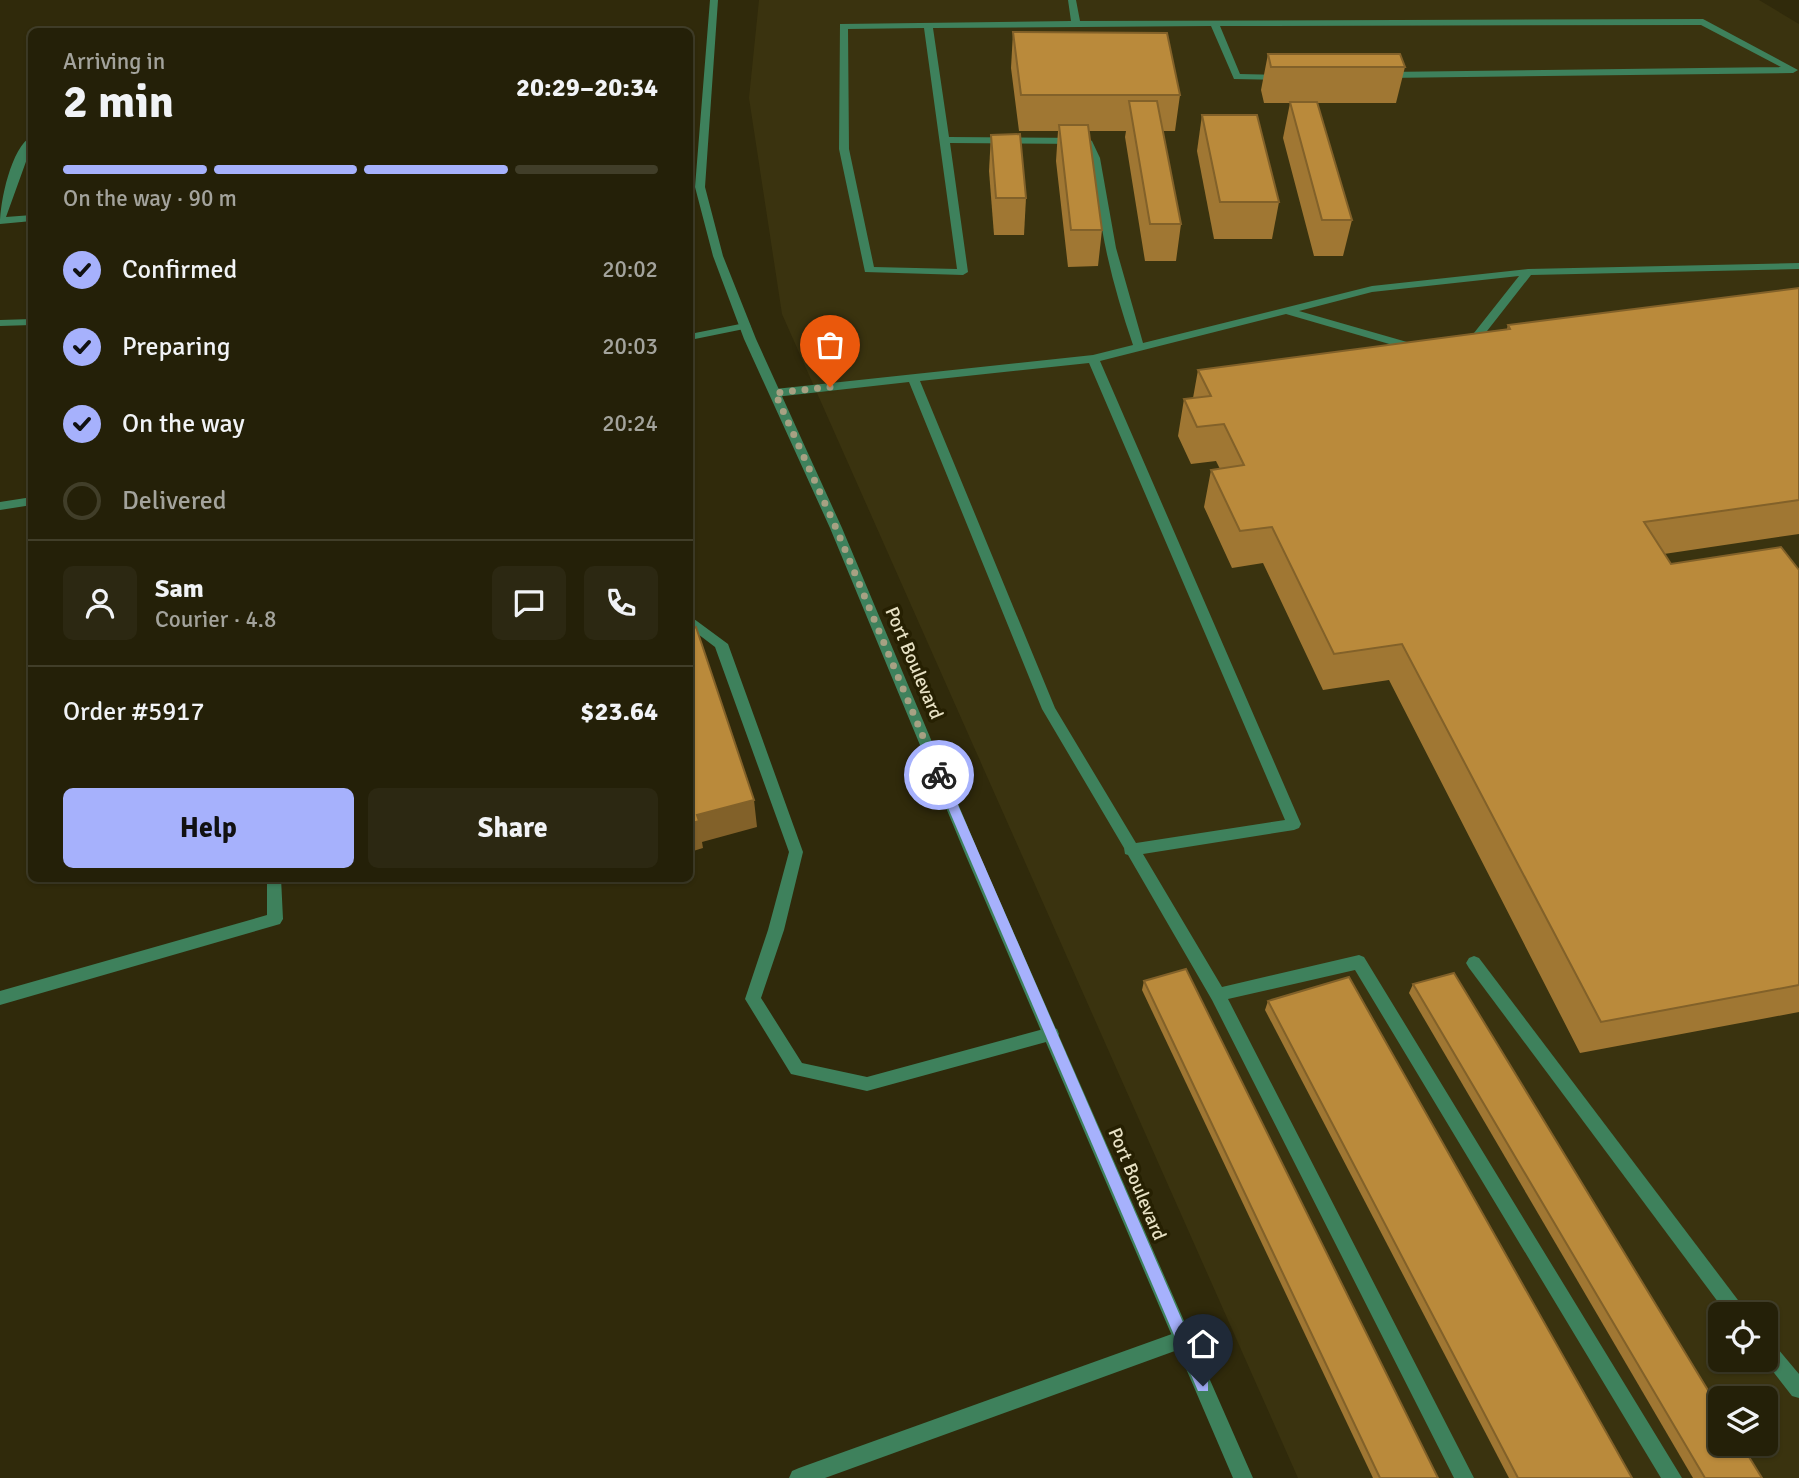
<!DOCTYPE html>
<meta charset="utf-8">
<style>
:root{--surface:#242008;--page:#2c2812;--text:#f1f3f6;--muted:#a3a39c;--line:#413e29;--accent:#a6b1fc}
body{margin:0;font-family:Signika,sans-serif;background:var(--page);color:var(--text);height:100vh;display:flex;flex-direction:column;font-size:26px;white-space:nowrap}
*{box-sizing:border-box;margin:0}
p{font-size:23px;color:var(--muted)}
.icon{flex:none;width:38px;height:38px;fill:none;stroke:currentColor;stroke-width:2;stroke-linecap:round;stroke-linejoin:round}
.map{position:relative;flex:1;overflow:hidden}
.side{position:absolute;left:28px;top:28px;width:665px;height:854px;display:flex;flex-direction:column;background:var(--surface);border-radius:10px;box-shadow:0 2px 5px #0004,0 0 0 2px var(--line)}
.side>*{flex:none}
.controls{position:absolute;left:1708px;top:1302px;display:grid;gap:14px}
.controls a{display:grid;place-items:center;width:70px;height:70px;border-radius:10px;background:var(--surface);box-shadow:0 2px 5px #0004,0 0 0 2px var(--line);font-size:35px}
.pin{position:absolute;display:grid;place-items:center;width:60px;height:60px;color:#fff;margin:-72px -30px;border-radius:50% 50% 50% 0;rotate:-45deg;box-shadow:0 0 7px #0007}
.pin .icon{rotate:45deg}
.courier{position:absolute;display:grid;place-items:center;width:70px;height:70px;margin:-35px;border:5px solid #a6b1fc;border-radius:50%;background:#fff;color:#222;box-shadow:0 2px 9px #0007}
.headline em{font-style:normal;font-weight:700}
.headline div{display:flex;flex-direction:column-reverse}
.headline{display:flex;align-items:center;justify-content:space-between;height:119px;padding:0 35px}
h1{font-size:46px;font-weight:700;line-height:52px}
.bar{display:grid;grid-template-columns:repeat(4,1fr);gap:10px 7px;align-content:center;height:84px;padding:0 35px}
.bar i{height:9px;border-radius:5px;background:var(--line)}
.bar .current{background:var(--accent)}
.bar p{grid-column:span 4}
.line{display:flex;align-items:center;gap:18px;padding:0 35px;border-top:2px solid var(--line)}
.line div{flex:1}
.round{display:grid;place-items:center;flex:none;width:74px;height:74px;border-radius:10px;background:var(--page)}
ol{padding:0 35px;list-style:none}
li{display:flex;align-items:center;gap:21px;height:77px}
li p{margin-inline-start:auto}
li .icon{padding:7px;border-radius:50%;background:var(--accent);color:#111;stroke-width:4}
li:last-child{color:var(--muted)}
li i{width:38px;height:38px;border:4px solid var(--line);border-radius:50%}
.button{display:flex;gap:14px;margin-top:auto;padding:14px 35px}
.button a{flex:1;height:80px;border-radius:10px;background:var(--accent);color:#111;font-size:28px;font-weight:700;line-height:80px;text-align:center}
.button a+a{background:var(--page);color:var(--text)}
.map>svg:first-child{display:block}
</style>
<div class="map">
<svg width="1799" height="1478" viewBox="0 0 1799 1478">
<rect width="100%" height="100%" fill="#302a0b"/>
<path fill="#3a330f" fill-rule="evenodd" d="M759 0H1759L1799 24V1478H1298L782 314 749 98ZM1720 1314H1766V1360H1720ZM1720 1398H1766V1444H1720Z"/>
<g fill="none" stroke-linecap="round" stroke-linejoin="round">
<g fill="#3e815c" fill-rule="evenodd">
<path d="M1068 0H1076L1080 21 1703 19 1798 70 1793 73 1385 78 1380 75 1385 72 1781 67 1701 25 1220 26 1240 74 1283 75V79L1280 80 1234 79 1211 26 933 28 949 137 1087 138 1092 141 1100 158 1116 248 1143 343 1372 286 1528 269 1799 263V269L1531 275 1480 340 1476 341 1470 338 1519 276 1372 292 1299 311 1414 344V348L1410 350 1286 314 1100 361 1301 824 1299 828 1294 830 1143 854 1222 987 1359 955 1364 957 1682 1478H1661L1355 970 1228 999 1474 1478H1454L1212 1000 1128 855 1125 854 1124 848 1042 709 909 382 775 397 769 393 775 389 1093 355 1133 345C1120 307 1109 269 1102 229 1096 202 1098 169 1084 144L950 143 968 272 963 275 865 272 839 149 840 24 1071 21ZM924 28 957 269 874 267 849 149 848 29ZM1089 363 1285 820 1136 843 1055 708 920 381Z"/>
<path d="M32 136V145L6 217 32 215V221L0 224C0 202 11 147 32 136Z"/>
<polygon points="32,319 32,325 0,326 0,320"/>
<polygon points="745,323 751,326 749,328 690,340 690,334"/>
<polygon points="32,497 32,505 0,510 0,502"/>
<polygon points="690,616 728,644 803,852 784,930 761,998 802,1063 867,1077 1051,1027 1057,1029 1059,1034 1057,1039 867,1091 791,1074 745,999 768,930 789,852 715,647 690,628"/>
<polygon points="267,878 281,878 283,919 280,924 0,1005 0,991 267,915"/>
<polygon points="1474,956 1479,958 1744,1308 1747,1314 1727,1314 1469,968 1466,963 1469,958"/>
<polygon points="1183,1330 1189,1333 1192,1339 1189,1345 1183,1348 825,1478 789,1478 792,1471 799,1468"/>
<polygon points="1766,1339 1772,1342 1799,1374 1799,1398 1792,1396 1764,1360 1766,1360"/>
</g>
<polygon fill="#3e815c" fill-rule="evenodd" points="710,0 718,0 705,187 723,256 756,339 842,528 980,856 1253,1478 1233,1478 966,856 830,528 744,339 713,256 695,187"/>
</g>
<g fill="#a07733">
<polygon points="1013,32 1180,95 1175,131 1163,131 1181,224 1176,261 1145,261 1125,137 1126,131 1089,131 1102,230 1098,266 1068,267 1056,161 1058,131 1019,131 1011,68"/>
<polygon points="1268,54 1405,67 1396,103 1317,103 1352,220 1343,256 1314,256 1283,138 1290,103 1264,103 1261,90"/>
<polygon points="1202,115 1279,202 1272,239 1214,239 1197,151"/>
<polygon points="991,135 1026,198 1024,235 994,235 989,171"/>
<polygon points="1799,288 1799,534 1664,554 1671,564 1799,570 1799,1012 1580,1053 1389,680 1323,690 1263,563 1232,568 1204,507 1211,470 1220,469 1216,461 1191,464 1178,436 1184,399 1193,398 1198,370 1507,329 1508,325"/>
<polygon points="1144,981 1438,1478 1373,1478 1142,990"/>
<polygon points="1413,984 1762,1478 1693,1478 1409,993"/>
<polygon points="1268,1001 1632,1478 1509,1478 1265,1010"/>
</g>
<polygon fill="#826129" points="754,800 757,827 702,842 703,848 690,852 690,824 697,815"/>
<g fill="#ba8a3b" stroke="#826129" stroke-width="2">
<polygon points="1013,32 1167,33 1180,95 1021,95"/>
<polygon points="1268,54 1400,54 1405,67 1271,67"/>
<polygon points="1129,101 1157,101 1181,224 1150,224"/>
<polygon points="1290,102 1317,102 1352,220 1322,220"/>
<polygon points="1202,115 1257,115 1279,202 1220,202"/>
<polygon points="1059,125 1088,125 1102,230 1071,230"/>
<polygon points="1020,134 1026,198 996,198 991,135"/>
<polygon points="1799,288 1799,500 1644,522 1671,564 1781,547 1799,570 1799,985 1601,1022 1402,644 1334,654 1272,527 1240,531 1211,470 1244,465 1224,424 1197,427 1184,399 1211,396 1198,370 1510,329 1508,325"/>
<polygon points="696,627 754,800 697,815 699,821 690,824 690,629"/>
<polygon points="1186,969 1438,1478 1380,1478 1144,981"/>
<polygon points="1454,973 1720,1410 1720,1444 1741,1444 1762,1478 1705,1478 1413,984"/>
<polygon points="1349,977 1632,1478 1518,1478 1268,1001"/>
</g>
<polygon fill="#a6b1fc" points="939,770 945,775 1208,1380 1208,1391 1198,1391 934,775"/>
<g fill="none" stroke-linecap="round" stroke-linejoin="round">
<polyline stroke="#a7a183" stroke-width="7" stroke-dasharray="0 12.6" points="830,387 775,393 836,528 939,775"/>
</g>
<g text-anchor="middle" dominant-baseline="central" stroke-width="7" stroke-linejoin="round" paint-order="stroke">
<g font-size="19" fill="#e7e1c4" stroke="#262002">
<text transform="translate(914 663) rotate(67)">Port Boulevard</text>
<text transform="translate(1137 1184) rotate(67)">Port Boulevard</text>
</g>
</g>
</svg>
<div class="controls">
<a><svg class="icon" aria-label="locate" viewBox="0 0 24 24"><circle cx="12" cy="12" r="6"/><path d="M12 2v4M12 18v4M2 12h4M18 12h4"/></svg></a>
<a><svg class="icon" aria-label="layers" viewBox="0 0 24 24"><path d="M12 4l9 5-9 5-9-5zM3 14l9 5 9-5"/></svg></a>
</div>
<div class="pin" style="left:830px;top:387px;background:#ea580c"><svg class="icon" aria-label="bag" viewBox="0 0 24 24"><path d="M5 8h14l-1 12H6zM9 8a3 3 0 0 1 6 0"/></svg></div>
<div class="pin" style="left:1203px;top:1386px;background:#1f2937"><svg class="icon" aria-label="home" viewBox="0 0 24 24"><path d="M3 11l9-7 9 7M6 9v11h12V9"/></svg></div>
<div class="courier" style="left:939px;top:775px"><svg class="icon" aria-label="bike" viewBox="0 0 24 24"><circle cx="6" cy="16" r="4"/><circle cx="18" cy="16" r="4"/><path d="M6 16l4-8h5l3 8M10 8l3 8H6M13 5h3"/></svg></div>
<section class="side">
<div class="headline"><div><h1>2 min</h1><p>Arriving in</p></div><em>20:29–20:34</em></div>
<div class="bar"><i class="current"></i><i class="current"></i><i class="current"></i><i></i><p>On the way · 90 m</p></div>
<ol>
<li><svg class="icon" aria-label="check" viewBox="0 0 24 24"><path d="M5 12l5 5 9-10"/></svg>Confirmed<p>20:02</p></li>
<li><svg class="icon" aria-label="check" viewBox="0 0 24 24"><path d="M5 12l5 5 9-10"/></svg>Preparing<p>20:03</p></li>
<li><svg class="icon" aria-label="check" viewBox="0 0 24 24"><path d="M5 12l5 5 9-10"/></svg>On the way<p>20:24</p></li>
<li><i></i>Delivered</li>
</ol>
<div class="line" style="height:126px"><a class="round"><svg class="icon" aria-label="person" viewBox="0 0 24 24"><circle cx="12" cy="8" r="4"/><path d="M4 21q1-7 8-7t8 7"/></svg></a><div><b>Sam</b><p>Courier · 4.8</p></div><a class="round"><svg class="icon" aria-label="chat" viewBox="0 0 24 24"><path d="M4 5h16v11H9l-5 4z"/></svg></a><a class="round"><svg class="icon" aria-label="phone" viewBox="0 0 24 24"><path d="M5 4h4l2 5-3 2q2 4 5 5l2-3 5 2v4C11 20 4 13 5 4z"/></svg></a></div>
<div class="line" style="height:91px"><div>Order #5917</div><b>$23.64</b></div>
<div class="button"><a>Help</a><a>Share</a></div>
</section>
</div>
